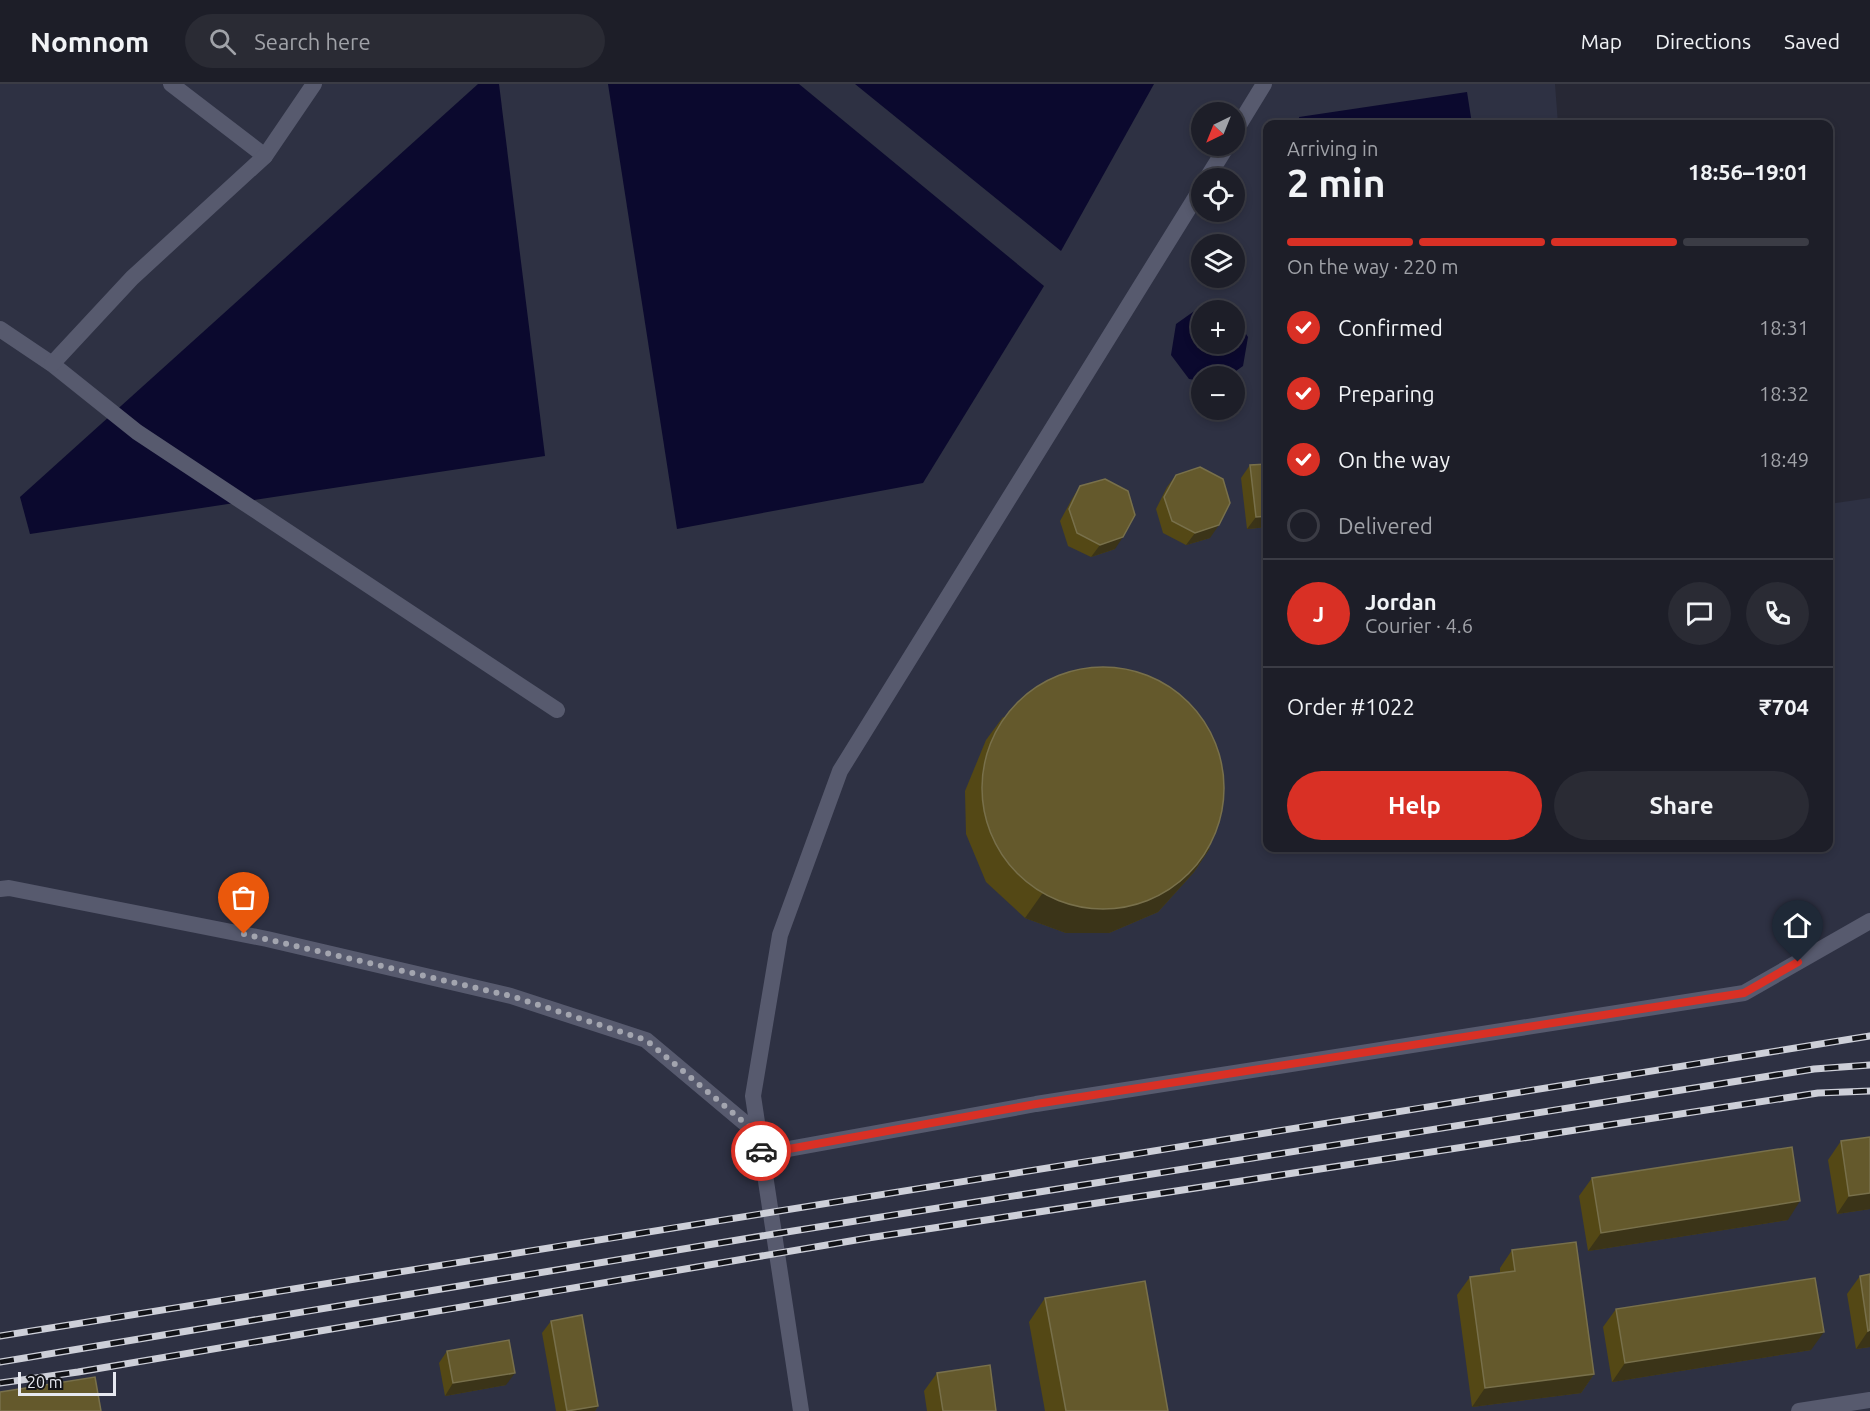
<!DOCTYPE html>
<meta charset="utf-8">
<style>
:root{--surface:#1d1e28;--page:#2a2b34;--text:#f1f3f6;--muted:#a0a2a8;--line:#3b3c45;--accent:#d93025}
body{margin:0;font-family:Ubuntu,sans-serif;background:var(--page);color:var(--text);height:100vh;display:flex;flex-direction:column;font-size:22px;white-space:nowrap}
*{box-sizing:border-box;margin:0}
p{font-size:20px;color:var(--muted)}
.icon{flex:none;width:33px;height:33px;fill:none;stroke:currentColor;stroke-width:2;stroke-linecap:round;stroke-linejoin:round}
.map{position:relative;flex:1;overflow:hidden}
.sheet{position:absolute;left:1263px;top:36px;width:570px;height:732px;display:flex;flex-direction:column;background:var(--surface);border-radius:12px;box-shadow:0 3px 9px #0003,0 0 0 2px var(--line)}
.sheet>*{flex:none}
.needle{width:39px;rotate:223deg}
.controls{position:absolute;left:1191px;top:18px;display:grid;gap:12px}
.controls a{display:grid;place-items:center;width:54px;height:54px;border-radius:50%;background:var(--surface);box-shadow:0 3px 9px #0003,0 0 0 2px var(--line);font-size:30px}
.scale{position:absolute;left:18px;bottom:15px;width:98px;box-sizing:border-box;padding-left:6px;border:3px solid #e6e8f0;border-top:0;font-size:16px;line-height:21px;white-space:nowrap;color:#e6e8f0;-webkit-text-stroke:4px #111217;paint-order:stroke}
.pin{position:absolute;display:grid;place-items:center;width:51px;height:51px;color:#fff;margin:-62px -26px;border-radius:50% 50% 50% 0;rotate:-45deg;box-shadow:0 0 6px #0007}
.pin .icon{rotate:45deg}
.courier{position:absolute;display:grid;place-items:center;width:60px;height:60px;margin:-30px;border:4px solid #d93025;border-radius:50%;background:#fff;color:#222;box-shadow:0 2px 8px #0007}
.headline em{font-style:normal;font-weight:700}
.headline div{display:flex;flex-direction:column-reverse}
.headline{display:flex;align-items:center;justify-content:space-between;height:102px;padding:0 24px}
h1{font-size:39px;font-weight:700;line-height:45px}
.bar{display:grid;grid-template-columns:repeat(4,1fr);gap:9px 6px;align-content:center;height:72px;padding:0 24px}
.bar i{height:8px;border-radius:4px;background:var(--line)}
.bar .selected{background:var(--accent)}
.bar p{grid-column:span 4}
.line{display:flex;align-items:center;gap:15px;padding:0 24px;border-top:2px solid var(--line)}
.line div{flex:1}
.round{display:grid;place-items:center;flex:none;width:63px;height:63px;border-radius:32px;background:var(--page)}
ol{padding:0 24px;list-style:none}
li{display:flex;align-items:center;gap:18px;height:66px}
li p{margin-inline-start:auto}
li .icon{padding:6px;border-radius:50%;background:var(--accent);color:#fff;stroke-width:4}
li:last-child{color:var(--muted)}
li i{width:33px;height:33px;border:3px solid var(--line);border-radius:50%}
.cta{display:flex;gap:12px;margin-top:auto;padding:12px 24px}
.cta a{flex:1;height:69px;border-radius:36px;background:var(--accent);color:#fff;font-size:24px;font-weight:700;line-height:69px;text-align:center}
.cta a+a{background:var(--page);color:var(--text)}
header{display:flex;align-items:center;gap:36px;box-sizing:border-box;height:84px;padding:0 30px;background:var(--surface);border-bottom:2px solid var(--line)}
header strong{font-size:28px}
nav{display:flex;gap:33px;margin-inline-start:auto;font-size:21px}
.search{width:420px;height:54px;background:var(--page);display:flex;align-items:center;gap:15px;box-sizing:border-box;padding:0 21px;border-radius:33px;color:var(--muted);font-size:22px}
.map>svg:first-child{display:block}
</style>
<header>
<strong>Nomnom</strong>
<div class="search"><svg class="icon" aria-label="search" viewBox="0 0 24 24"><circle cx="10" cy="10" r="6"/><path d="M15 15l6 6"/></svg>Search here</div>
<nav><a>Map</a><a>Directions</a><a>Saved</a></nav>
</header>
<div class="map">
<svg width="1870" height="1327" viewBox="0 0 1870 1327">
<rect width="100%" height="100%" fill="#272835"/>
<path fill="#2e3143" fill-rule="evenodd" d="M0 0H1555L1558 40H1268V764H1828L1829 420 1870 414V1327H0ZM1202 28H1234V62H1202ZM1202 94H1234V128H1202ZM1202 160H1234V194H1202ZM1202 226H1234V260H1202ZM1202 292H1234V326H1202Z"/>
<g fill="#0b092e">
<polygon points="478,0 499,0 545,372 30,450 20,413"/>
<polygon points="608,0 799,0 1044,202 923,399 677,445"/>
<polygon points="855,0 1154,0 1061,167"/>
<polygon points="1467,8 1472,40 1300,40 1299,33"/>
<polygon points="1200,223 1221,226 1202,226 1202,260 1234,260 1235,234 1248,253 1243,282 1229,292 1202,292 1201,297 1189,295 1171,271 1176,240"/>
</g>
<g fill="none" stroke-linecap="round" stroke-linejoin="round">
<g stroke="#575a6e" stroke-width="16">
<polyline points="1234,49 1264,0"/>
<polyline points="1207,94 1227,62"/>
<polyline points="0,805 9,804 267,855 511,912 646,956 758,1050"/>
<polyline points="761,1070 1036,1020 1744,909 1870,837"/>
<polyline points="801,1327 753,1012 780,851 840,687 1202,103"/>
</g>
<g stroke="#575a6e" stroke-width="16">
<polyline points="171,0 265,72"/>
<polyline points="0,245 52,280 137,348 557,626"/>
<polyline points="52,280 132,194 265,72 314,0"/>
<polyline points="1799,1327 1870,1316"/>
</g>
<defs>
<g id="rail">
<polyline points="0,1252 1870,952"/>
<polyline points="0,1278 774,1150 1814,985 1870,981"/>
<polyline points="0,1299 78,1288 868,1154 1818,1009 1870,1007"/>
</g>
</defs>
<use href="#rail" stroke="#cdcfd8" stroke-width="7"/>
<use href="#rail" stroke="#111217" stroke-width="4.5" stroke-dasharray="14" stroke-linecap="butt"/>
</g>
<g fill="#544815">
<polygon points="1268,380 1268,443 1247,445 1241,394 1250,381"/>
<polygon points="1176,391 1210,454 1186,461 1163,449 1156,425 1167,403"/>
<polygon points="1080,402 1115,465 1091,473 1068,462 1060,437 1072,415"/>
<polygon points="1003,633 1210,764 1194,788 1158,828 1109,849 1066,849 1025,834 986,798 966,750 965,707 986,656"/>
<polygon points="1870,1053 1870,1125 1837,1130 1828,1076 1841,1057"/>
<polygon points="1592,1094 1788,1136 1588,1167 1579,1112"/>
<polygon points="1512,1166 1594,1290 1581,1309 1472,1323 1457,1211 1470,1193 1500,1189 1500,1184"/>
<polygon points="1870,1190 1870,1263 1856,1265 1847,1210 1860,1192"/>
<polygon points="1045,1214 1168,1327 1045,1327 1029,1238"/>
<polygon points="1616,1225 1811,1266 1612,1298 1603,1243"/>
<polygon points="551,1237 598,1322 595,1327 556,1327 542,1249"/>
<polygon points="447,1267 506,1301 445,1312 439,1279"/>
<polygon points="937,1289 996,1327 927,1327 924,1307"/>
</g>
<g fill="#3b3418">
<polygon points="1268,432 1268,443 1247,445 1256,433"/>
<polygon points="1219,441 1210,454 1186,461 1195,449"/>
<polygon points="1123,453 1115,465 1091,473 1100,461"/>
<polygon points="1210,764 1194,788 1158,828 1109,849 1066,849 1025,834 1042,810"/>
<polygon points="1506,764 1527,764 1524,766"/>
<polygon points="1870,1109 1870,1125 1837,1130 1849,1112"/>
<polygon points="1800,1117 1788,1136 1588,1167 1601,1149"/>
<polygon points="1870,1246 1870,1263 1856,1265 1868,1247"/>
<polygon points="1824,1248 1811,1266 1612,1298 1625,1279"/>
<polygon points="515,1289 506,1301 445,1312 453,1299"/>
<polygon points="1594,1290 1581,1309 1472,1323 1485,1304"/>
<polygon points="598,1322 595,1327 572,1327"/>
</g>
<g fill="#64592c" stroke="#78704b" stroke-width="1.5">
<polygon points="1268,380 1268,432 1256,433 1250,381"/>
<polygon points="1200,383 1223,395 1230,419 1219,441 1195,449 1172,437 1164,413 1176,391"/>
<polygon points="1105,395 1128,407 1135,431 1123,453 1100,461 1077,449 1069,425 1080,402"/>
<circle cx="1103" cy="704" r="121"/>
<polygon points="1870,1053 1870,1109 1849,1112 1841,1057"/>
<polygon points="1792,1063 1800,1117 1601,1149 1592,1094"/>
<polygon points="1576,1158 1594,1290 1485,1304 1470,1193 1515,1187 1512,1166"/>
<polygon points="1870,1190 1870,1246 1868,1247 1860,1192"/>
<polygon points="1815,1194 1824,1248 1625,1279 1616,1225"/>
<polygon points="1145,1197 1168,1327 1066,1327 1045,1214"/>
<polygon points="582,1231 598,1322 567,1327 551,1237"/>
<polygon points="509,1256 515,1289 453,1299 447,1267"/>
<polygon points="990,1281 996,1327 943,1327 937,1289"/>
<polygon points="95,1293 101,1327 0,1327 0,1308"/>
</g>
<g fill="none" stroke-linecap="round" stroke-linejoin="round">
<polyline stroke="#a3a5af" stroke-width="6" stroke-dasharray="0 10.8" points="244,850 511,912 646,956 758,1050 761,1067"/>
<polyline stroke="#d93025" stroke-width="8" points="761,1067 761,1070 1036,1020 1744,909 1798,878"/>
</g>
</svg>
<div class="controls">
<a><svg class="needle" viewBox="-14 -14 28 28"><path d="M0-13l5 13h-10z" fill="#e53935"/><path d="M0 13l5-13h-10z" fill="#a0a2a8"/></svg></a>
<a><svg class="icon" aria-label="locate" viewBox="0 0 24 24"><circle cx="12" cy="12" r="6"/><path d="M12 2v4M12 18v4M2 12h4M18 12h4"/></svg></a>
<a><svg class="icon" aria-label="layers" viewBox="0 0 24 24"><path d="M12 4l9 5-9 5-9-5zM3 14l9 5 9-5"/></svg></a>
<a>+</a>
<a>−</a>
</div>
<div class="scale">20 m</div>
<div class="pin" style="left:244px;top:850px;background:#ea580c"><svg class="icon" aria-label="bag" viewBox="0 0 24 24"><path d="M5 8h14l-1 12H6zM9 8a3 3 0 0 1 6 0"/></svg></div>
<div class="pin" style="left:1798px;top:878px;background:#1f2937"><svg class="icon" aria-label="home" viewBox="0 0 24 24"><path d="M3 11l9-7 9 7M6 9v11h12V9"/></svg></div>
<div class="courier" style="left:761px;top:1067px"><svg class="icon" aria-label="car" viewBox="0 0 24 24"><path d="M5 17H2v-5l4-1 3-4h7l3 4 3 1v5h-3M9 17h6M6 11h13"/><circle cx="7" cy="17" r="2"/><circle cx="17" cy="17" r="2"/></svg></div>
<section class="sheet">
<div class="headline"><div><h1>2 min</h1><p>Arriving in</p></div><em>18:56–19:01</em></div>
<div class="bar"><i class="selected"></i><i class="selected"></i><i class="selected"></i><i></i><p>On the way · 220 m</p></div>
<ol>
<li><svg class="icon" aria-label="check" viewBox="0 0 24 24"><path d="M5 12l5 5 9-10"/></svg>Confirmed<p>18:31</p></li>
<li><svg class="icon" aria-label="check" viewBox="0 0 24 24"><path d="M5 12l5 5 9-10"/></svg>Preparing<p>18:32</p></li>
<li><svg class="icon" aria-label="check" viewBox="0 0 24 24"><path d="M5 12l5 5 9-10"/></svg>On the way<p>18:49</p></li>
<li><i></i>Delivered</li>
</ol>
<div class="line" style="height:108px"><b class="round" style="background:var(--accent);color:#fff">J</b><div><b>Jordan</b><p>Courier · 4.6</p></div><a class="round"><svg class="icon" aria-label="chat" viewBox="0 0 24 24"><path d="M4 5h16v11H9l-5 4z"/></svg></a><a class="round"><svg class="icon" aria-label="phone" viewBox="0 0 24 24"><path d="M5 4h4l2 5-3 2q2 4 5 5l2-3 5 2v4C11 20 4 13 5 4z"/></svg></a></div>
<div class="line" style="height:78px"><div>Order #1022</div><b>₹704</b></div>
<div class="cta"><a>Help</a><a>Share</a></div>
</section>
</div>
